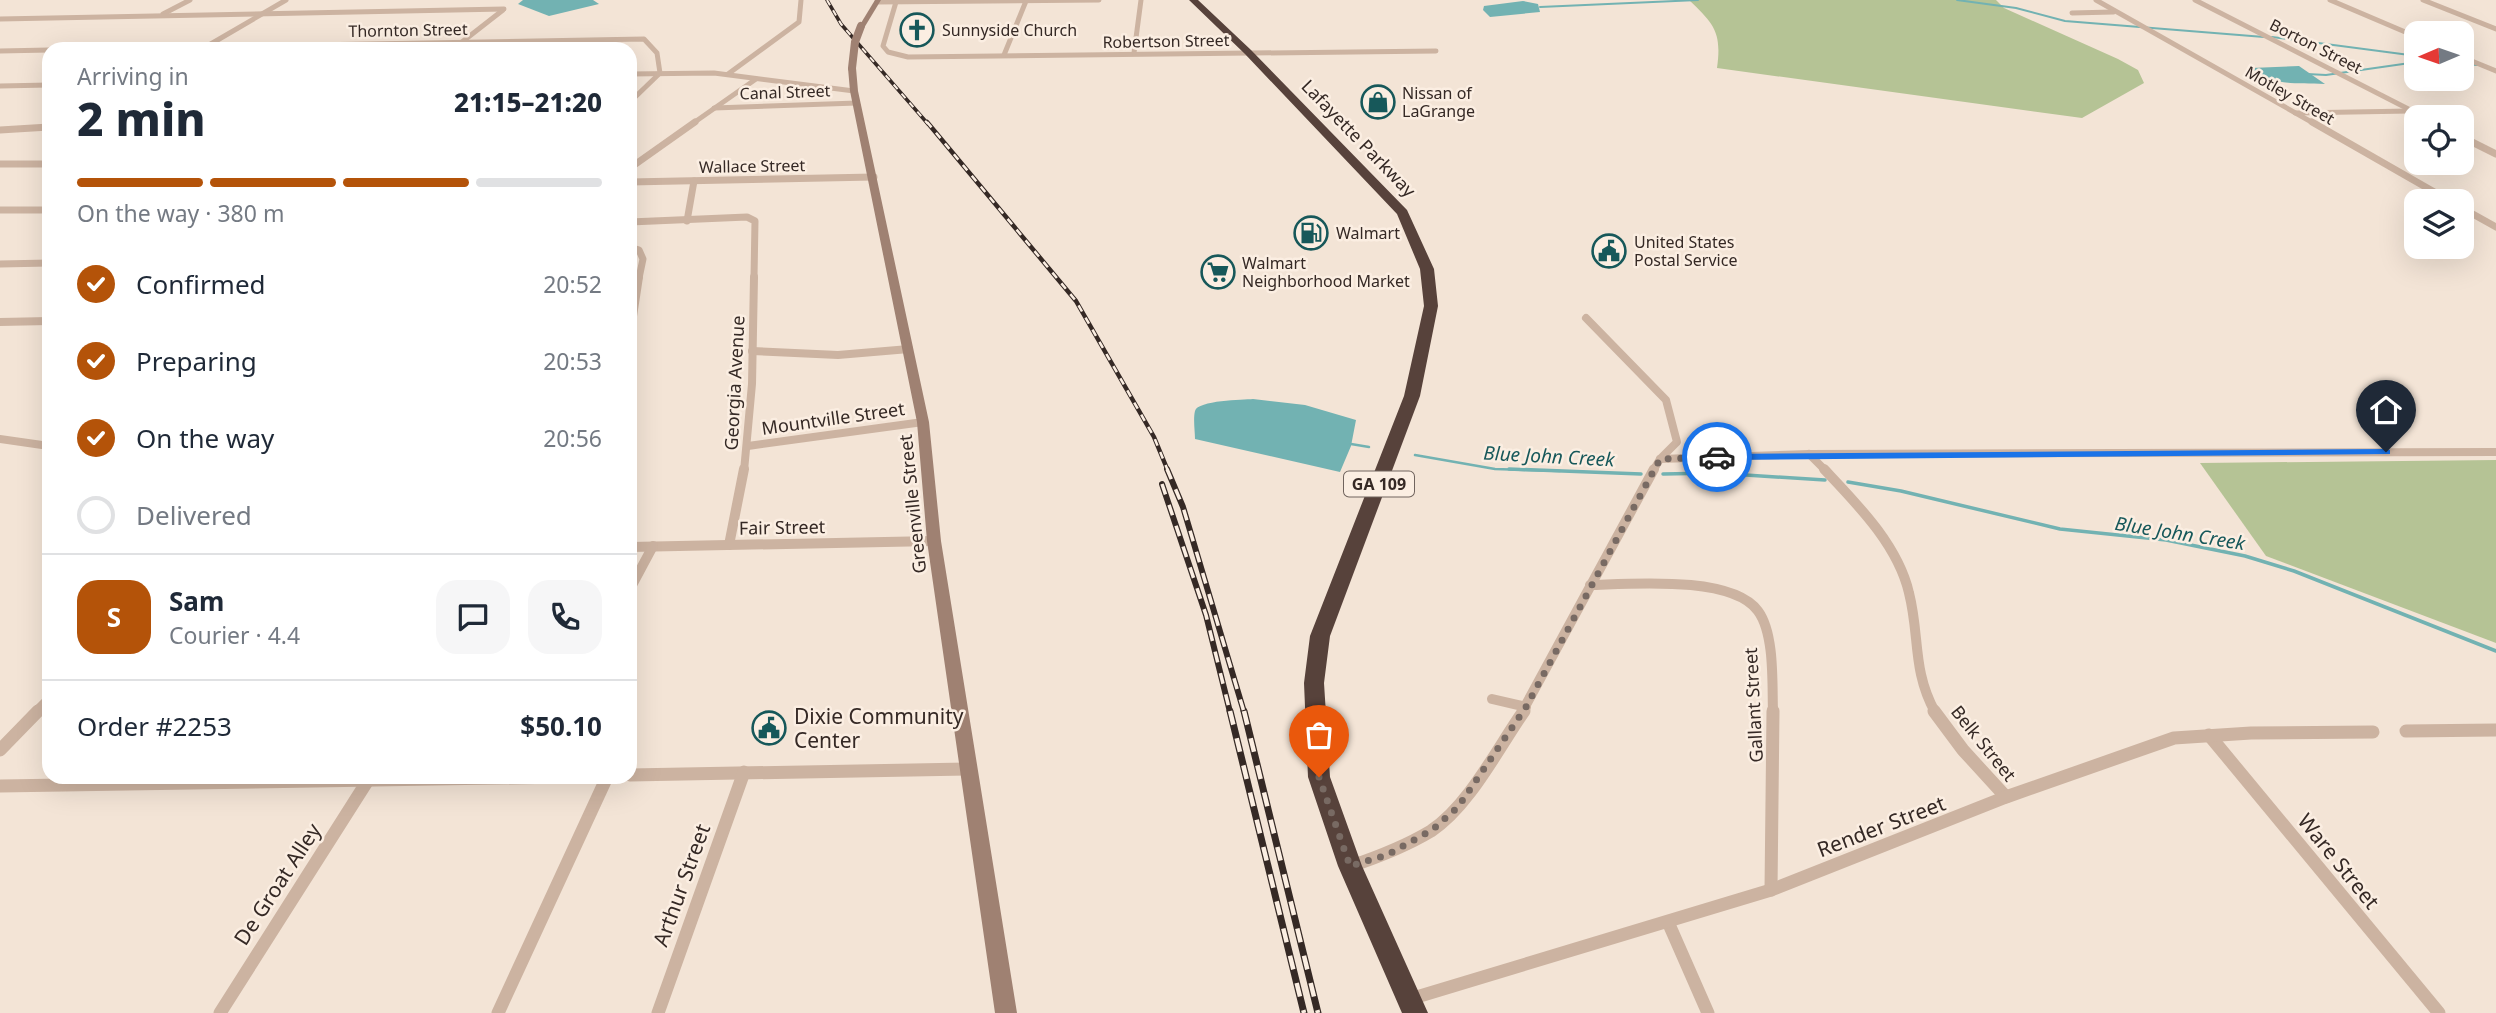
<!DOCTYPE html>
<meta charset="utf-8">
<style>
:root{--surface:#fff;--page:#f6f6f7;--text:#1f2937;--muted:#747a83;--line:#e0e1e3;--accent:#b45309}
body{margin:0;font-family:"Noto Sans",sans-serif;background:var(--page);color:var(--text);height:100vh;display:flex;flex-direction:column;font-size:26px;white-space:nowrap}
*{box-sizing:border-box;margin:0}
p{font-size:23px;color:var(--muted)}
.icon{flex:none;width:38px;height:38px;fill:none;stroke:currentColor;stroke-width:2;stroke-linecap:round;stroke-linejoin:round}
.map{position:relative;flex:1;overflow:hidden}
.details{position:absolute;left:42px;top:42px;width:595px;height:742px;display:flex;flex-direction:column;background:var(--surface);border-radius:21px;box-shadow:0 7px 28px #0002}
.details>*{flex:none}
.needle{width:46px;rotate:268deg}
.controls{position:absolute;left:2404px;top:21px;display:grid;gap:14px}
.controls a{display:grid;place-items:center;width:70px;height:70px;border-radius:14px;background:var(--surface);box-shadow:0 7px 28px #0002;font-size:35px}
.pin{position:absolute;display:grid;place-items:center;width:60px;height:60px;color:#fff;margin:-72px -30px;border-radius:50% 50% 50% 0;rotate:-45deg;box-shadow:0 0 7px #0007}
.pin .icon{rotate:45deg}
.courier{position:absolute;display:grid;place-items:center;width:70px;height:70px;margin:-35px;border:5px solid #1a73e8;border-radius:50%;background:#fff;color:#222;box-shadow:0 2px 9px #0007}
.summary em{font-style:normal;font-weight:800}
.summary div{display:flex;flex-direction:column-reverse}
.summary{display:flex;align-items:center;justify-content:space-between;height:119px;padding:0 35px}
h1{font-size:46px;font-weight:800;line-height:52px}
.bar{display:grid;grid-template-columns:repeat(4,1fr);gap:10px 7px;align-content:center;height:84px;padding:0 35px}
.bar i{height:9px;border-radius:5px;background:var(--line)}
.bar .selected{background:var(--accent)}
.bar p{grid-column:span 4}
.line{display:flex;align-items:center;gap:18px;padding:0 35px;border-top:2px solid var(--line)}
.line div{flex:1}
.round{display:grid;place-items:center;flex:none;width:74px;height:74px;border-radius:21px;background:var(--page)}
ol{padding:0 35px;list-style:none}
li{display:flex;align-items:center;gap:21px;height:77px}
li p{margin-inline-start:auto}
li .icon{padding:7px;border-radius:50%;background:var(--accent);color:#fff;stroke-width:4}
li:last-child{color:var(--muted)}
li i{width:38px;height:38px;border:4px solid var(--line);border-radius:50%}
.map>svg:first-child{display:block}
</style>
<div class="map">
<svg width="2496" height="1013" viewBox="0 0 2496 1013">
<rect width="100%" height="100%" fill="#f3e4d6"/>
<g fill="#b5c395">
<path d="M1689 0H1996L2004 8 2118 59 2138 70 2144 83 2082 118 1717 68C1722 32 1714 24 1689 0Z"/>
<polygon points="2496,460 2496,643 2266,556 2200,463"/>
</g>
<g fill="#72b2b2">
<polygon points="523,0 593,0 599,4 549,16 518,4"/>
<polygon points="1523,1 1538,4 1540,12 1490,17 1483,10 1484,6"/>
<path d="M2299 66 2325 84C2295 83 2279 86 2251 71V68Z"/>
<path d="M1253 399 1305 405 1356 420 1351 446 1340 472 1195 439C1195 431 1193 419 1195 411 1198 400 1243 400 1253 399Z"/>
</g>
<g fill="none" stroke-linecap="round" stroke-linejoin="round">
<g stroke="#72b2b2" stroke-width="2">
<polyline points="1957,0 2016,8 2065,21 2264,37"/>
<polyline points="1540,7 1698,0"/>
<polyline points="2272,37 2417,56"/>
<polyline points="2462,64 2478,65"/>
<polyline points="2307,74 2326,75 2417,62"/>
</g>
<g stroke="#72b2b2" stroke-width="2.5">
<polyline points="1351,444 1369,447"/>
<polyline points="1415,455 1495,469 1560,471"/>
</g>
<g stroke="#72b2b2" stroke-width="3.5">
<polyline points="1509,469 1641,474"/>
<polyline points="1663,474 1715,473 1825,480"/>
<polyline points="1848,482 1901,491 2060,529 2166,540 2245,556 2294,571 2496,651"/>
</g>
<g stroke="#ccb3a1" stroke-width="5">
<polyline points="2096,0 2315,124"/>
<polyline points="2195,0 2424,117"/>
<polyline points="2330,0 2417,37"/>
<polyline points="2423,0 2496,29"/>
<polyline points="877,2 1099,0"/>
<polyline points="896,2 883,46 888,52 908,57 1436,51"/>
<polyline points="2072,13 2113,12"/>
<polyline points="163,14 190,0"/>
<polyline points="0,19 504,9"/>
<polyline points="209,45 286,0"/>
<polyline points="91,49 644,39 657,53 660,73 630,102"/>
<polyline points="453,49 503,10"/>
<polyline points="0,51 49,50"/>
<polyline points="1134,53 1141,0"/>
<polyline points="1004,55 1026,1"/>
<polyline points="2462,57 2496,71"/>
<polyline points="630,74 714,73 854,91"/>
<polyline points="728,74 799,22 801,0"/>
<polyline points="0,86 49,85"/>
<polyline points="714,108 857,103"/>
<polyline points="2295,113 2410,111"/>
<polyline points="692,124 756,79"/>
</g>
<g stroke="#ccb3a1" stroke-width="7">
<polyline points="2312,122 2450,201"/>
<polyline points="0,130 49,127"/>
<polyline points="2462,137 2496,154"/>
<polyline points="0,164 49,164"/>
<polyline points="630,168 695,122"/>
<polyline points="630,182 874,177"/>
<polyline points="2462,208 2496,227"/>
<polyline points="0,210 49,210"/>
<polyline points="687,221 694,181"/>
<polyline points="630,222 747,217 755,221 754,278"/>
<polyline points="630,247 639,250 643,259 639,278"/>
<polyline points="0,264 49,263"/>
</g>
<g stroke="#ccb3a1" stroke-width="8">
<polyline points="1586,318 1666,400 1677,442 1660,459 1653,471"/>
<polyline points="0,322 49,321"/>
<polyline points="630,336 639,277"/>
<polyline points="752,351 838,355 909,349"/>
<polyline points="0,439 49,446"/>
<polyline points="748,446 923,422"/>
<polyline points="1809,454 1826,471"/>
<polyline points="1660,459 1809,454 2496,452"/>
<polyline points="744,471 752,384 754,277"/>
</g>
<g stroke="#ccb3a1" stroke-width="10">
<path d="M1824 469C1857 504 1898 545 1909 593 1920 636 1912 670 1935 712"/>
<polyline points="729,545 744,469"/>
<polyline points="630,547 934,541"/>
<path d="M1590 585C1630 584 1732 575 1758 611 1775 634 1772 685 1773 712"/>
<polyline points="630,589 653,546"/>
<polyline points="1492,699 1526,707"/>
<polyline points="36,712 49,699"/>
<polyline points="1522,712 1654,469"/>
</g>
<g stroke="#ccb3a1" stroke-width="13">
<polyline points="1934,711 1963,750 2006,797"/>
<polyline points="2406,731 2496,730"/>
<polyline points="2209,735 2439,1013"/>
<polyline points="0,750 38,711"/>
<polyline points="630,775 967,769"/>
<polyline points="0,786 563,777"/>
<path d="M1351 866C1378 857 1406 846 1431 831 1469 806 1498 748 1524 711"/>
<polyline points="1771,890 1773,711"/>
<polyline points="1668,922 1708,1013"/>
<polyline points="1410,999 1771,890 2006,797 2174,738 2251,733 2373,732"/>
<polyline points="220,1013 370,777"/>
<polyline points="498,1013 607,777"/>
<polyline points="658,1013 744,772"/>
</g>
<g fill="#9f8172" fill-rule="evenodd">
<polygon points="875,0 881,0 864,28 858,28"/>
<polygon points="852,66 856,68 858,91 929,422 941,541 1017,1013 995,1013 927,541 917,422 850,91 848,68"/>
</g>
<polygon fill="#57423b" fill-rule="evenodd" points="1189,0 1198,0 1251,50 1407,210 1434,269 1438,306 1420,396 1330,636 1324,683 1330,777 1362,866 1428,1013 1402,1013 1338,866 1308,777 1304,683 1310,636 1404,396 1424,306 1420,269 1397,214 1245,54"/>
<defs>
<polyline id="rail-far3" points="827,0 841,24 928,124"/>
<polyline id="rail-far2" points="927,122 1076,301 1154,437 1168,471"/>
<g id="rail-far1">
<polyline points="1167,469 1183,507 1244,712"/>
<polyline points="1162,484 1206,615 1230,712"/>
</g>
<g id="rail">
<polyline points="1230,711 1304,1013"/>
<polyline points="1244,711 1318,1013"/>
</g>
</defs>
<use href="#rail-far3" stroke="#352925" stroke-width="3.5"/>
<use href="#rail-far2" stroke="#352925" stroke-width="4.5"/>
<use href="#rail-far1" stroke="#352925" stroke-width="6"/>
<use href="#rail" stroke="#352925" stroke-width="7"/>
<use href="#rail-far3" stroke="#fbeee2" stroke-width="2" stroke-dasharray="6" stroke-linecap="butt"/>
<use href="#rail-far2" stroke="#fbeee2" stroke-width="2.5" stroke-dasharray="7" stroke-linecap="butt"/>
<use href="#rail-far1" stroke="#fbeee2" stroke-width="3.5" stroke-dasharray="11" stroke-linecap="butt"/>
<use href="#rail" stroke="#fbeee2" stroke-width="4.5" stroke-dasharray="14" stroke-linecap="butt"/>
<polyline stroke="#9f8172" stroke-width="8" points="852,68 855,42 861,26"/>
</g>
<polygon fill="#1a73e8" points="2386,449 2390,450 2390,454 1717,460 1712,457 1717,454"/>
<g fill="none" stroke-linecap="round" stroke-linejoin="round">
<polyline stroke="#786a63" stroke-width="7" stroke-dasharray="0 12.6" points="1319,777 1350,866 1387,855 1432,830 1458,807 1526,707 1660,459 1717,457"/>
</g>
<defs>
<symbol id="church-ring" viewBox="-11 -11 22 22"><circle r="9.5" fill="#fbeee2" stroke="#17585a" stroke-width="1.5"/><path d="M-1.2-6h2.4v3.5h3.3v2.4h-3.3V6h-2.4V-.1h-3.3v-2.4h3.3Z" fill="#17585a"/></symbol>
<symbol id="shop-ring" viewBox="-11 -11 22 22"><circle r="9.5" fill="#fbeee2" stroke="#17585a" stroke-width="1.5"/><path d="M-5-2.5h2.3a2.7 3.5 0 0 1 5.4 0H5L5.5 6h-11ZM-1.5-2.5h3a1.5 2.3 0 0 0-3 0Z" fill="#17585a"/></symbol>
<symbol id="fuel-ring" viewBox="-11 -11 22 22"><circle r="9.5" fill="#fbeee2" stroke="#17585a" stroke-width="1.5"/><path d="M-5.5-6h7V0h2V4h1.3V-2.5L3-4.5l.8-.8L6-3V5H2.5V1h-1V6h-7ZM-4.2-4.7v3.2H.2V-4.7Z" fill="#17585a"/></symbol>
<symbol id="civic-ring" viewBox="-11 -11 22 22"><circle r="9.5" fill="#fbeee2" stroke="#17585a" stroke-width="1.5"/><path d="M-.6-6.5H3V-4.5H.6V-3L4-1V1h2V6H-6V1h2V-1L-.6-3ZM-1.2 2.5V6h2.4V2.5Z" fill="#17585a"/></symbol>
<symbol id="supermarket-ring" viewBox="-11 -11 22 22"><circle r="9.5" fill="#fbeee2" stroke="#17585a" stroke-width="1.5"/><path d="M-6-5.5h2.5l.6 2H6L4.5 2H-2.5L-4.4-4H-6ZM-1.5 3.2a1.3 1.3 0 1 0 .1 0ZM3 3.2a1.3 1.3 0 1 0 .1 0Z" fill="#17585a"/></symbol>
</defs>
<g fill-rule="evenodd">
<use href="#church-ring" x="898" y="11" width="38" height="38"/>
<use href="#shop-ring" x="1359" y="83" width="38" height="38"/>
<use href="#fuel-ring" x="1292" y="214" width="38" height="38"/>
<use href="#civic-ring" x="1590" y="232" width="38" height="38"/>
<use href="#supermarket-ring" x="1199" y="253" width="38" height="38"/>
<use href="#civic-ring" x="750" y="709" width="38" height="38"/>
</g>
<g text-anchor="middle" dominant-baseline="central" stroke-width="5" stroke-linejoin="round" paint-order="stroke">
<g font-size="16" fill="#352925" stroke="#fbeee2">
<text transform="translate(408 30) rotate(-1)">Thornton Street</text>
<text transform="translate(1166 41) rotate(-1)">Robertson Street</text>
<text transform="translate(2316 46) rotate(27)">Borton Street</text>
<text transform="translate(785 92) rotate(-2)">Canal Street</text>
<text transform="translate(2290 95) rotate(30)">Motley Street</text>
<text transform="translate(752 166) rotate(-1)">Wallace Street</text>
</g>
<g font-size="16" fill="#352925" stroke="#fbeee2" text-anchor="start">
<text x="942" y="30">Sunnyside Church</text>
<text x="1402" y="93">Nissan of<tspan x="1402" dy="18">LaGrange</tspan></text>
<text x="1336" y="233">Walmart</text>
<text x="1634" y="242">United States<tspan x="1634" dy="18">Postal Service</tspan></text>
<text x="1242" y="263">Walmart<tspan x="1242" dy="18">Neighborhood Market</tspan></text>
</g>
<rect fill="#fbeee2" stroke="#70645e" stroke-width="2" x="1344" y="471.5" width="70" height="25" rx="5"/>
<g font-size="16" font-weight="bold" fill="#352925">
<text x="1379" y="484">GA 109</text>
</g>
<g font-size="18" fill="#352925" stroke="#fbeee2">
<text transform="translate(1359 138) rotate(46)">Lafayette Parkway</text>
<text transform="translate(734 383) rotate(-87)">Georgia Avenue</text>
<text transform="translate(833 418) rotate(-8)">Mountville Street</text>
<text transform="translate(912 504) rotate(-96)">Greenville Street</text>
<text transform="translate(782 527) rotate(-1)">Fair Street</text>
<text transform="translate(1753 705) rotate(-93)">Gallant Street</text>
<text transform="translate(1984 743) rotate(51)">Belk Street</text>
</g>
<g font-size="19" font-style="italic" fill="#17585a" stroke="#fbeee2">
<text transform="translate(1549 456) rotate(3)">Blue John Creek</text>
<text transform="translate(2180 533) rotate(9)">Blue John Creek</text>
</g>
<g font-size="21" fill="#352925" stroke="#fbeee2" text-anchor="start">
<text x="794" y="716">Dixie Community<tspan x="794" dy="24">Center</tspan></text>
</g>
<g font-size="21" fill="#352925" stroke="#fbeee2">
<text transform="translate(1881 826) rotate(-21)">Render Street</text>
<text transform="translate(2339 861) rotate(51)">Ware Street</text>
<text transform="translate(277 884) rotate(-57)">De Groat Alley</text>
<text transform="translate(681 885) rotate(-70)">Arthur Street</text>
</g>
</g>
</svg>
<div class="controls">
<a><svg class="needle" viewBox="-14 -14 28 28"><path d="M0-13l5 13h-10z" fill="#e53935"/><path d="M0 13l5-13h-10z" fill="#747a83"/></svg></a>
<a><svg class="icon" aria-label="locate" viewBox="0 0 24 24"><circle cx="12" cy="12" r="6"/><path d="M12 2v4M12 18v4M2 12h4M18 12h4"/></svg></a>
<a><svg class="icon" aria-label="layers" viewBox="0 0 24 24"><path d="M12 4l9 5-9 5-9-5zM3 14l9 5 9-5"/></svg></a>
</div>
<div class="pin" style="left:1319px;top:777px;background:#ea580c"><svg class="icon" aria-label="bag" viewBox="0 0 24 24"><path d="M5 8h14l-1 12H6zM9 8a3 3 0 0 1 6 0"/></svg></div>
<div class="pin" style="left:2386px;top:452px;background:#1f2937"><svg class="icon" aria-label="home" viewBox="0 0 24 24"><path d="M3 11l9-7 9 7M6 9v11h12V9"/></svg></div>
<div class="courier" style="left:1717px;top:457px"><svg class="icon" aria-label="car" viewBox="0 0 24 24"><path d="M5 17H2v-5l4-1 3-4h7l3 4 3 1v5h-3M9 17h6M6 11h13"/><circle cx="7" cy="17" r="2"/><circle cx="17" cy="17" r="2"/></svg></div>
<section class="details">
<div class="summary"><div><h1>2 min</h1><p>Arriving in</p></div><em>21:15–21:20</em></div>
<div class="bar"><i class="selected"></i><i class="selected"></i><i class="selected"></i><i></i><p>On the way · 380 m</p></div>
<ol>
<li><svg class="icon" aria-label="check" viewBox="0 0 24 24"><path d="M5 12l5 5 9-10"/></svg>Confirmed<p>20:52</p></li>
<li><svg class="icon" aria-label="check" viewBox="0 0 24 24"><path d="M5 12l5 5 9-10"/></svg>Preparing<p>20:53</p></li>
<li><svg class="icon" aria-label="check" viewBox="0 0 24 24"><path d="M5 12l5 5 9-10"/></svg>On the way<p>20:56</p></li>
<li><i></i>Delivered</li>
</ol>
<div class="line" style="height:126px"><b class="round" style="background:var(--accent);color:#fff">S</b><div><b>Sam</b><p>Courier · 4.4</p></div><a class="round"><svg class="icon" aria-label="chat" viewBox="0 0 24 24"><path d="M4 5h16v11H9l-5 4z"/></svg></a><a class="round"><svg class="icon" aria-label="phone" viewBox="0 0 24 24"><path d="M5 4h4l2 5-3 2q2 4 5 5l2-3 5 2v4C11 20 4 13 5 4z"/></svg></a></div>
<div class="line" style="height:91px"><div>Order #2253</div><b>$50.10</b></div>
</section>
</div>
